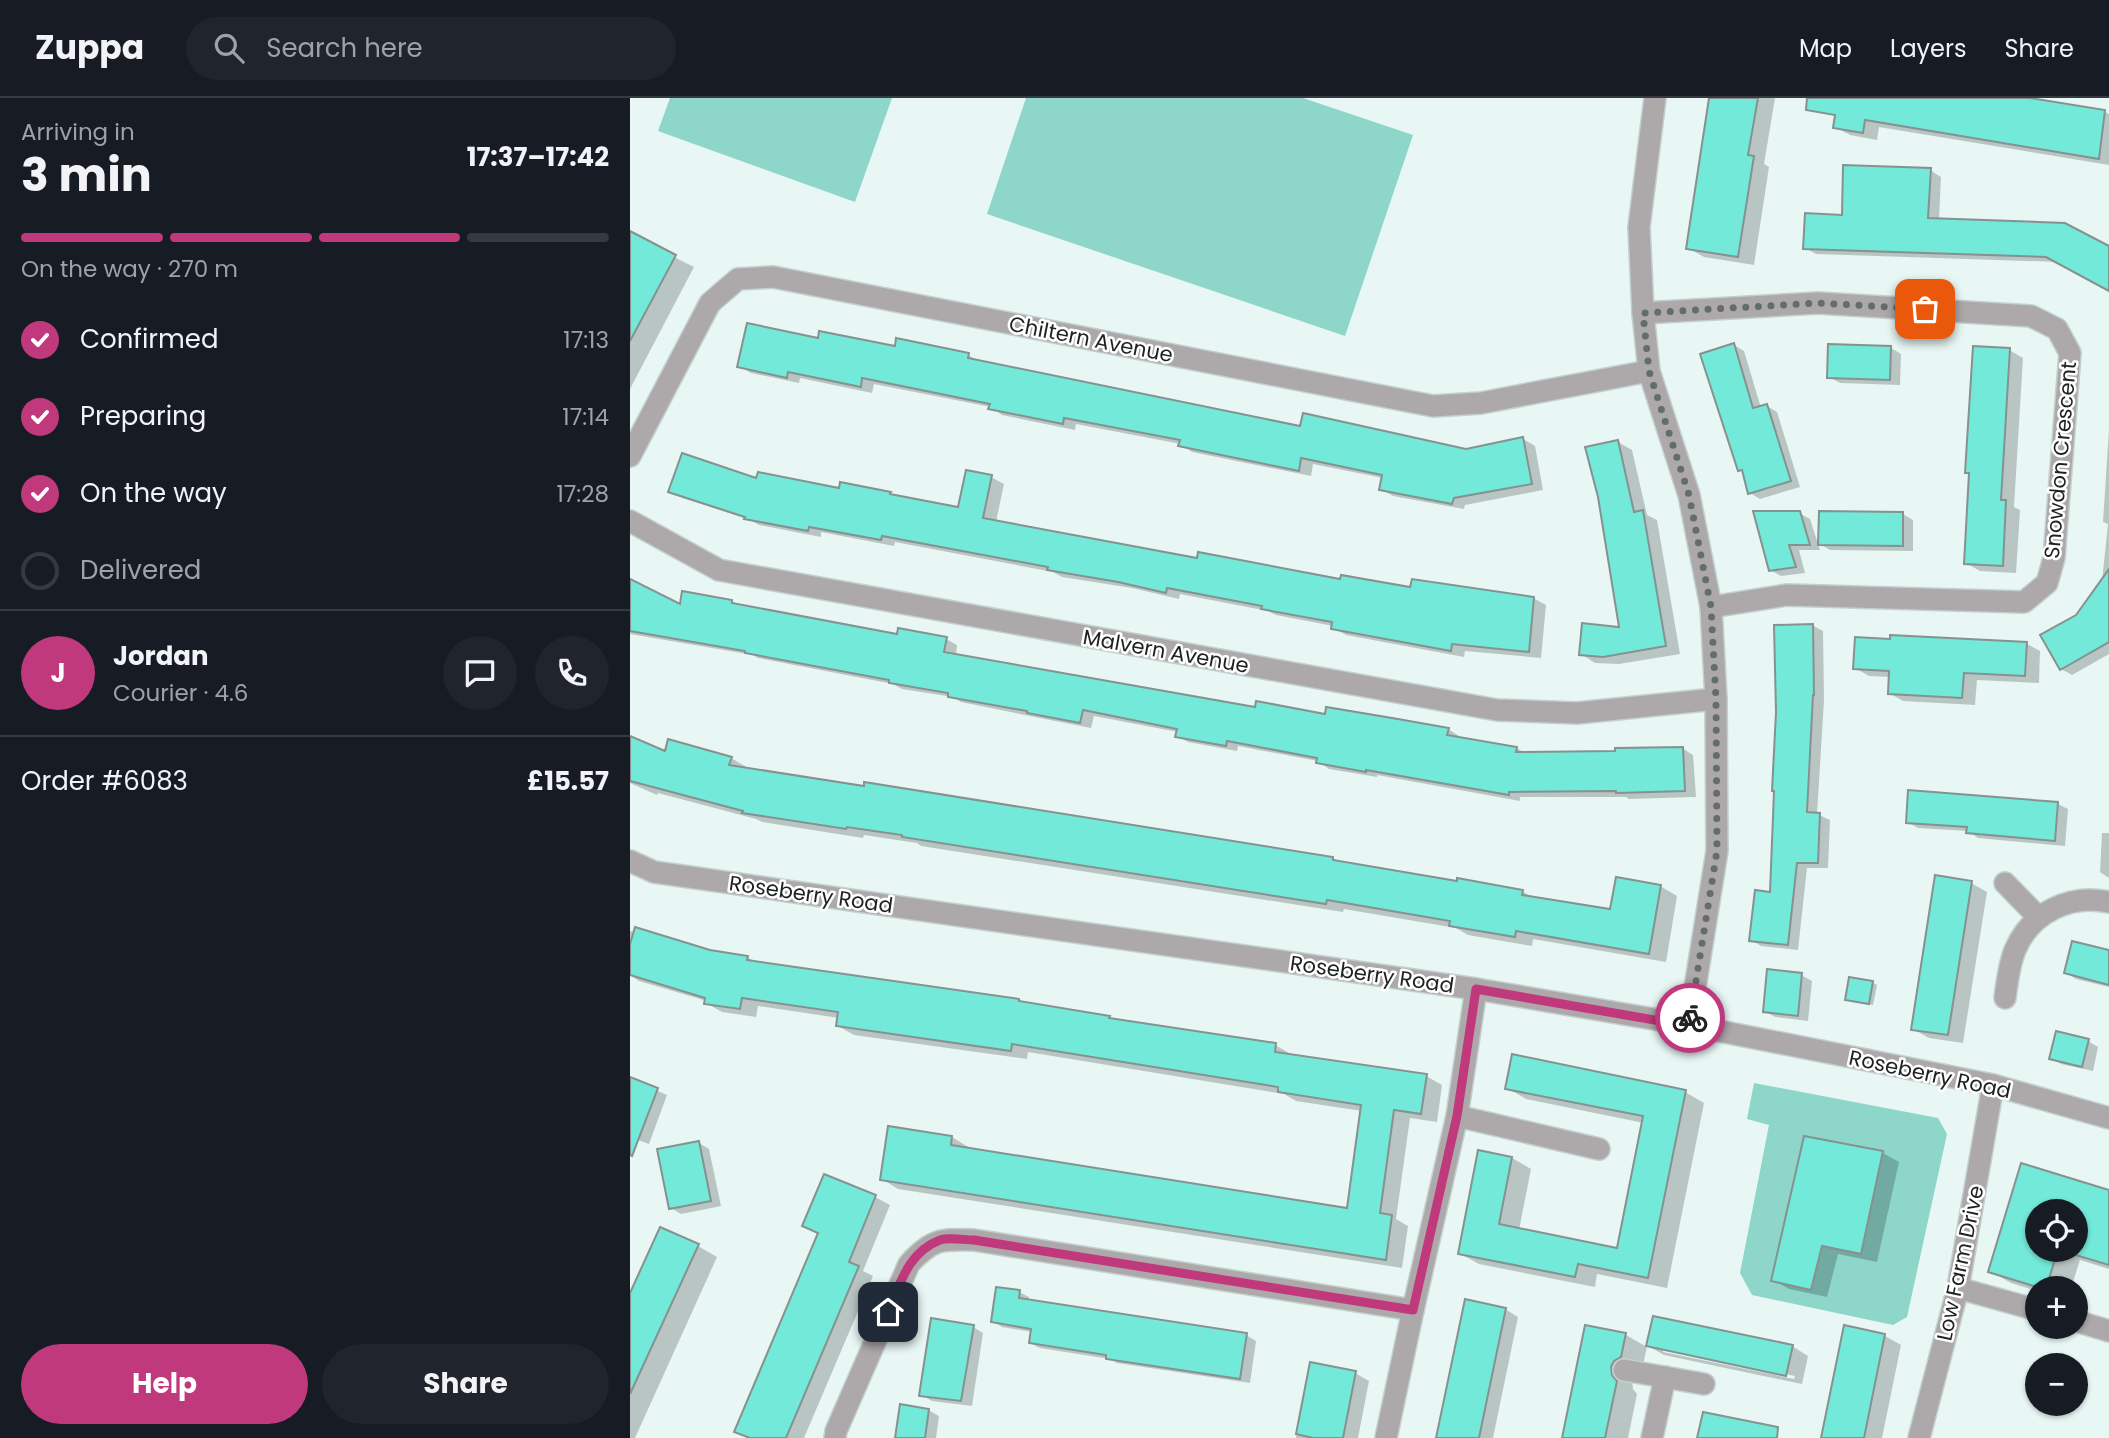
<!DOCTYPE html>
<meta charset="utf-8">
<style>
:root{--surface:#171b24;--page:#20242c;--text:#f1f3f6;--muted:#9ea1a6;--line:#363941;--accent:#bf397c}
body{margin:0;font-family:Poppins,sans-serif;background:var(--page);color:var(--text);height:100vh;display:flex;flex-direction:column;font-size:26px;white-space:nowrap}
*{box-sizing:border-box;margin:0}
p{font-size:23px;color:var(--muted)}
.icon{flex:none;width:38px;height:38px;fill:none;stroke:currentColor;stroke-width:2;stroke-linecap:round;stroke-linejoin:round}
.map{position:relative;flex:1;overflow:hidden}
.drawer{display:flex;flex-direction:column;background:var(--surface);width:630px}
.drawer>*{flex:none}
.controls{position:absolute;left:1395px;top:1101px;display:grid;gap:14px}
.controls a{display:grid;place-items:center;width:63px;height:63px;border-radius:50%;background:var(--surface);box-shadow:0 2px 5px #0004;font-size:35px}
.pin{position:absolute;display:grid;place-items:center;width:60px;height:60px;color:#fff;margin:-30px;border-radius:14px;box-shadow:0 4px 10px #0006}
.courier{position:absolute;display:grid;place-items:center;width:70px;height:70px;margin:-35px;border:5px solid #bf397c;border-radius:50%;background:#fff;color:#222;box-shadow:0 2px 9px #0007}
.summary em{font-style:normal;font-weight:700}
.summary div{display:flex;flex-direction:column-reverse}
.summary{display:flex;align-items:center;justify-content:space-between;height:119px;padding:0 21px}
h1{font-size:46px;font-weight:700;line-height:52px}
.bar{display:grid;grid-template-columns:repeat(4,1fr);gap:10px 7px;align-content:center;height:84px;padding:0 21px}
.bar i{height:9px;border-radius:5px;background:var(--line)}
.bar .on{background:var(--accent)}
.bar p{grid-column:span 4}
.line{display:flex;align-items:center;gap:18px;padding:0 21px;border-top:2px solid var(--line)}
.line div{flex:1}
.round{display:grid;place-items:center;flex:none;width:74px;height:74px;border-radius:37px;background:var(--page)}
ol{padding:0 21px;list-style:none}
li{display:flex;align-items:center;gap:21px;height:77px}
li p{margin-inline-start:auto}
li .icon{padding:7px;border-radius:50%;background:var(--accent);color:#fff;stroke-width:4}
li:last-child{color:var(--muted)}
li i{width:38px;height:38px;border:4px solid var(--line);border-radius:50%}
.primary-button{display:flex;gap:14px;margin-top:auto;padding:14px 21px}
.primary-button a{flex:1;height:80px;border-radius:42px;background:var(--accent);color:#fff;font-size:28px;font-weight:700;line-height:80px;text-align:center}
.primary-button a+a{background:var(--page);color:var(--text)}
header{display:flex;align-items:center;gap:42px;box-sizing:border-box;height:98px;padding:0 35px;background:var(--surface);border-bottom:2px solid var(--line)}
header strong{font-size:33px}
nav{display:flex;gap:38px;margin-inline-start:auto;font-size:24px}
.search{width:490px;height:63px;background:var(--page);display:flex;align-items:center;gap:18px;box-sizing:border-box;padding:0 24px;border-radius:38px;color:var(--muted);font-size:26px}
main{display:flex;flex:1;min-height:0}
.map>svg:first-child{display:block}
</style>
<header>
<strong>Zuppa</strong>
<div class="search"><svg class="icon" aria-label="search" viewBox="0 0 24 24"><circle cx="10" cy="10" r="6"/><path d="M15 15l6 6"/></svg>Search here</div>
<nav><a>Map</a><a>Layers</a><a>Share</a></nav>
</header>
<main>
<section class="drawer">
<div class="summary"><div><h1>3 min</h1><p>Arriving in</p></div><em>17:37–17:42</em></div>
<div class="bar"><i class="on"></i><i class="on"></i><i class="on"></i><i></i><p>On the way · 270 m</p></div>
<ol>
<li><svg class="icon" aria-label="check" viewBox="0 0 24 24"><path d="M5 12l5 5 9-10"/></svg>Confirmed<p>17:13</p></li>
<li><svg class="icon" aria-label="check" viewBox="0 0 24 24"><path d="M5 12l5 5 9-10"/></svg>Preparing<p>17:14</p></li>
<li><svg class="icon" aria-label="check" viewBox="0 0 24 24"><path d="M5 12l5 5 9-10"/></svg>On the way<p>17:28</p></li>
<li><i></i>Delivered</li>
</ol>
<div class="line" style="height:126px"><b class="round" style="background:var(--accent);color:#fff">J</b><div><b>Jordan</b><p>Courier · 4.6</p></div><a class="round"><svg class="icon" aria-label="chat" viewBox="0 0 24 24"><path d="M4 5h16v11H9l-5 4z"/></svg></a><a class="round"><svg class="icon" aria-label="phone" viewBox="0 0 24 24"><path d="M5 4h4l2 5-3 2q2 4 5 5l2-3 5 2v4C11 20 4 13 5 4z"/></svg></a></div>
<div class="line" style="height:91px"><div>Order #6083</div><b>£15.57</b></div>
<div class="primary-button"><a>Help</a><a>Share</a></div>
</section>
<div class="map">
<svg width="1479" height="1340" viewBox="0 0 1479 1340">
<rect width="100%" height="100%" fill="#e8f7f4"/>
<g fill="#8ed5ca">
<polygon points="40,0 262,0 225,104 28,33"/>
<polygon points="396,0 673,0 783,37 715,238 357,116"/>
<polygon points="1124,985 1308,1020 1317,1036 1277,1219 1263,1227 1122,1197 1110,1175 1139,1027 1117,1021"/>
</g>
<g fill="#0003" fill-rule="evenodd">
<polygon points="1081,0 1145,0 1134,66 1139,69 1124,167 1074,159 1058,150"/>
<polygon points="1210,0 1391,0 1475,14 1479,16 1479,67 1249,29 1247,42 1220,37 1205,29"/>
<polygon points="1300,72 1311,79 1309,122 1479,150 1479,192 1429,164 1186,156 1175,150 1213,119"/>
<polygon points="0,137 64,169 0,291"/>
<polygon points="189,242 338,257 350,264 672,330 836,352 893,341 905,348 913,392 835,407 834,411 763,398 751,391 753,380 683,366 681,378 562,354 551,346 446,326 445,332 372,317 361,309 244,286 242,295 170,280 169,285 121,275 109,268"/>
<polygon points="1104,247 1114,253 1131,310 1137,308 1147,314 1170,389 1130,401 1120,395 1115,375 1109,372"/>
<polygon points="1261,250 1271,256 1270,287 1210,285 1199,279"/>
<polygon points="1379,252 1393,260 1384,409 1390,412 1386,475 1350,473 1336,465 1341,376 1337,374"/>
<polygon points="1479,331 1479,556 1442,577 1431,571 1472,483 1478,426 1473,424"/>
<polygon points="988,344 1002,352 1017,417 1027,422 1050,556 989,566 965,565 951,556 991,531"/>
<polygon points="361,379 374,386 366,424 568,462 711,483 782,491 903,500 916,507 911,560 835,553 834,559 716,537 703,530 703,528 646,517 638,513 550,496 549,501 502,490 432,479 423,474 265,444 264,448 191,434 191,439 129,427 120,422 53,400 41,393 128,382 260,395 268,400 330,411"/>
<polygon points="1169,415 1180,421 1190,452 1169,452 1175,475 1151,478 1140,472"/>
<polygon points="1273,416 1283,422 1283,453 1200,452 1190,446"/>
<polygon points="0,483 51,509 102,503 110,508 269,538 316,541 327,547 326,557 626,611 818,631 829,638 829,640 887,650 896,656 987,655 1052,650 1063,657 1066,699 999,701 996,699 890,699 890,703 747,677 747,679 699,671 688,663 608,648 607,653 558,644 547,638 548,634 464,618 461,630 410,620 331,604 323,599 272,591 263,586 128,560 123,557 0,536"/>
<polygon points="1182,527 1193,533 1194,602 1187,716 1200,722 1198,770 1177,770 1168,852 1131,848 1121,842 1142,796"/>
<polygon points="1397,546 1410,553 1409,585 1347,582 1345,607 1273,603 1259,595 1260,579 1239,578 1225,570"/>
<polygon points="0,640 36,655 101,660 118,670 118,672 703,760 711,765 892,793 905,801 981,813 1030,788 1047,798 1036,864 903,841 902,848 838,837 826,830 714,811 713,814 291,748 287,745 234,737 233,740 132,724 126,721 28,695 27,697 0,685"/>
<polygon points="1428,706 1438,711 1435,748 1348,740 1338,733 1288,730 1277,724"/>
<polygon points="1472,735 1479,735 1479,780 1470,774"/>
<polygon points="1341,785 1357,794 1333,945 1299,940 1283,931"/>
<polygon points="0,833 79,854 117,859 128,866 479,919 485,923 645,947 661,956 796,978 812,987 807,1024 780,1020 766,1121 778,1128 772,1170 268,1091 252,1081 260,1030 322,1039 338,1049 338,1051 719,1112 732,1013 666,1003 654,996 398,954 397,961 224,937 208,928 209,920 128,908 126,919 92,914 76,905 77,903 9,883 0,877"/>
<polygon points="1479,853 1479,889 1446,881 1436,875"/>
<polygon points="1171,877 1182,883 1178,923 1145,919 1135,913"/>
<polygon points="1242,884 1247,887 1243,907 1222,904 1217,901"/>
<polygon points="1458,943 1468,949 1463,973 1431,966 1421,960"/>
<polygon points="0,981 37,997 19,1046 0,1039"/>
<polygon points="877,990 1055,994 1074,1005 1037,1190 967,1176 965,1189 849,1166 829,1155 882,1060 901,1071 889,1132 988,1152 1014,1025 896,1001"/>
<polygon points="1175,1040 1253,1055 1269,1064 1247,1164 1208,1156 1197,1199 1159,1191 1143,1182"/>
<polygon points="69,1045 79,1051 91,1108 51,1116 41,1110"/>
<path d="M1392 1068 1479 1094V1171L1450 1162 1441 1190H1407V1193L1381 1185 1360 1173ZM1407 1113H1446V1152H1407Z"/>
<polygon points="245,1099 260,1107 233,1173 243,1178 174,1340 119,1340 107,1333 189,1137 174,1128"/>
<polygon points="68,1148 87,1159 5,1340 0,1340 0,1196"/>
<polygon points="389,1194 399,1199 399,1204 616,1237 626,1243 620,1285 487,1265 480,1261 410,1250 400,1245 402,1234 372,1229 363,1223"/>
<polygon points="875,1211 888,1219 863,1340 808,1340"/>
<polygon points="343,1229 353,1235 342,1308 302,1303 291,1297"/>
<polygon points="956,1229 996,1237 1017,1249 1012,1271 1002,1282 1003,1291 1007,1296 998,1340 934,1340"/>
<polygon points="1255,1238 1271,1247 1252,1340 1193,1340"/>
<path d="M1018 1248H1162L1178 1258 1172 1286 1034 1257ZM1033 1250 1165 1278 1164 1281 1033 1254Z"/>
<polygon points="681,1266 725,1275 739,1283 728,1340 666,1340"/>
<polygon points="298,1312 309,1318 306,1340 267,1340"/>
</g>
<g fill="#73e9d9" stroke="#859290" stroke-width="2">
<polygon points="1079,0 1128,0 1118,57 1124,58 1108,159 1056,151"/>
<polygon points="1177,0 1400,0 1475,12 1469,61 1235,22 1233,35 1203,30 1205,17 1176,12"/>
<polygon points="1213,67 1301,70 1298,120 1435,125 1479,148 1479,193 1416,159 1173,151 1175,115 1212,117"/>
<polygon points="0,133 46,157 0,243"/>
<polygon points="117,225 188,240 189,233 265,248 266,240 339,255 338,260 670,328 673,315 836,351 893,339 902,386 824,400 822,406 749,392 752,377 671,360 669,373 548,348 550,342 434,320 433,326 358,311 360,306 232,280 231,289 158,274 157,280 107,269"/>
<polygon points="1104,245 1123,310 1137,306 1161,383 1118,396 1112,372 1108,373 1070,256"/>
<polygon points="1198,246 1261,248 1260,282 1197,280"/>
<polygon points="1343,248 1380,250 1371,402 1376,402 1373,468 1334,466 1339,375 1335,375"/>
<polygon points="988,342 1004,414 1013,412 1036,548 973,559 949,557 952,525 989,529 968,399 955,349"/>
<polygon points="52,355 126,380 128,374 209,390 210,384 261,394 260,396 328,409 336,372 362,377 353,420 567,460 568,454 710,481 711,477 780,489 782,481 904,499 899,554 822,546 821,553 701,531 702,524 631,511 632,508 537,490 536,495 488,484 417,472 418,469 252,438 251,442 179,429 178,433 114,421 115,419 38,394"/>
<polygon points="1123,413 1170,413 1180,447 1159,447 1166,469 1139,473"/>
<polygon points="1189,413 1273,414 1273,448 1188,447"/>
<polygon points="1479,471 1479,544 1430,572 1410,537 1446,517"/>
<polygon points="0,481 50,506 52,493 102,502 102,505 267,536 268,530 317,539 314,554 625,609 626,603 695,616 696,609 768,621 819,630 817,637 887,649 886,654 985,653 985,650 1053,649 1055,693 986,695 986,693 879,694 879,697 736,672 736,674 686,665 687,660 597,643 596,648 545,639 547,631 453,612 450,625 397,615 397,613 318,599 318,595 259,585 259,582 115,555 115,553 0,533"/>
<polygon points="1183,526 1184,597 1183,597 1177,714 1190,715 1188,765 1167,765 1158,847 1119,843 1125,792 1140,794 1144,693 1142,693 1146,614 1144,527"/>
<polygon points="1260,537 1397,544 1395,578 1334,575 1332,600 1258,596 1259,573 1223,571 1225,539 1260,541"/>
<polygon points="0,638 35,653 38,641 102,659 99,667 234,688 234,684 703,759 703,762 827,783 827,780 893,792 892,797 980,811 986,779 1031,787 1019,856 886,833 885,839 819,828 820,823 697,802 696,806 272,739 272,737 217,729 216,731 112,715 113,713 0,683"/>
<polygon points="1278,692 1428,704 1425,743 1336,735 1337,729 1276,725"/>
<polygon points="1305,777 1342,783 1318,937 1281,932"/>
<polygon points="5,829 80,852 118,858 117,862 389,901 389,903 480,918 479,920 646,945 645,954 797,976 791,1016 764,1012 750,1115 762,1117 756,1162 250,1082 258,1028 322,1038 321,1047 717,1110 731,1007 648,994 648,989 382,946 381,953 206,928 208,914 112,900 110,911 74,906 75,900 0,877 0,846"/>
<polygon points="1442,843 1479,852 1479,887 1434,875"/>
<polygon points="1137,871 1172,875 1168,918 1133,914"/>
<polygon points="1219,879 1243,883 1239,906 1215,902"/>
<polygon points="1426,933 1459,941 1452,969 1419,961"/>
<polygon points="882,956 1056,992 1018,1180 948,1166 945,1179 828,1156 848,1052 882,1059 869,1126 987,1150 1013,1018 875,991"/>
<polygon points="0,979 28,990 2,1058 0,1057"/>
<polygon points="1174,1038 1253,1053 1231,1156 1192,1148 1181,1192 1141,1183"/>
<polygon points="69,1043 81,1103 39,1111 27,1051"/>
<polygon points="1391,1065 1479,1092 1479,1167 1429,1152 1446,1152 1446,1113 1407,1113 1407,1152 1428,1152 1416,1190 1410,1190 1358,1174"/>
<polygon points="194,1076 246,1097 219,1164 229,1168 156,1340 120,1340 104,1334 188,1135 172,1128"/>
<polygon points="30,1129 69,1146 0,1296 0,1195"/>
<polygon points="366,1189 390,1192 389,1200 617,1235 610,1281 476,1261 476,1257 399,1245 401,1231 361,1224"/>
<polygon points="835,1201 876,1210 849,1340 806,1340"/>
<polygon points="1023,1218 1163,1247 1156,1278 1016,1248"/>
<polygon points="301,1220 344,1227 331,1303 289,1298"/>
<polygon points="955,1227 996,1235 991,1259 984,1263 981,1269 982,1277 987,1283 975,1340 932,1340"/>
<polygon points="1214,1227 1255,1236 1234,1340 1191,1340"/>
<polygon points="680,1264 726,1273 713,1340 683,1340 666,1336"/>
<polygon points="270,1306 299,1311 295,1340 265,1340"/>
<polygon points="1073,1314 1148,1329 1147,1340 1067,1340"/>
</g>
<g fill="none" stroke-linecap="round" stroke-linejoin="round">
<defs>
<g id="minor">
<polyline points="1025,0 1009,129 1013,215 1019,273 1059,397 1081,509 1086,601 1087,753 1059,927"/>
<polyline points="1013,215 1188,205 1401,218 1427,231 1440,255 1424,460 1417,485 1394,504 1157,497 1081,509"/>
<polyline points="0,358 80,205 108,181 143,179 803,308 851,305 1019,273"/>
<polyline points="0,423 89,472 867,612 947,615 1086,601"/>
<polyline points="0,763 24,774 846,891 1059,927 1363,987 1479,1020"/>
<polyline points="1375,785 1408,819"/>
<path d="M1375 900C1377 884 1379 867 1385 852 1401 814 1440 796 1479 804"/>
<polyline points="827,1018 969,1051"/>
<polyline points="1328,1190 1407,1212"/>
<polyline points="1446,1223 1479,1233"/>
<polyline points="994,1272 1074,1286"/>
<path d="M205 1340 206 1333 279 1166C302 1141 310 1141 344 1142L783 1212"/>
<polyline points="756,1340 783,1212 827,1018 846,891"/>
<polyline points="1022,1340 1035,1279"/>
<polyline points="1289,1340 1328,1190 1363,987"/>
</g>
</defs>
<use href="#minor" stroke="#c3d1ce" stroke-width="24"/>
<use href="#minor" stroke="#ada8a9" stroke-width="21"/>
</g>
<g fill="none" stroke-linecap="round" stroke-linejoin="round">
<polyline stroke="#636d6b" stroke-width="7" stroke-dasharray="0 12.6" points="1060,920 1087,753 1086,601 1081,509 1059,397 1019,273 1013,215 1188,205 1295,211"/>
<path stroke="#bf397c" stroke-width="9" d="M258 1214C270 1186 278 1154 310 1142 319 1139 334 1142 344 1142L783 1212 827 1018 846 891 1059 928 1060 920"/>
</g>
<g text-anchor="middle" dominant-baseline="central" stroke-width="5" stroke-linejoin="round" paint-order="stroke">
<g font-size="21" fill="#1c2221" stroke="#fff">
<text transform="translate(461 241) rotate(11)">Chiltern Avenue</text>
<text transform="translate(1430 362) rotate(-85)">Snowdon Crescent</text>
<text transform="translate(536 553) rotate(10)">Malvern Avenue</text>
<text transform="translate(181 796) rotate(8)">Roseberry Road</text>
<text transform="translate(742 876) rotate(8)">Roseberry Road</text>
<text transform="translate(1300 976) rotate(12)">Roseberry Road</text>
<text transform="translate(1330 1165) rotate(-78)">Low Farm Drive</text>
</g>
</g>
</svg>
<div class="controls">
<a><svg class="icon" aria-label="locate" viewBox="0 0 24 24"><circle cx="12" cy="12" r="6"/><path d="M12 2v4M12 18v4M2 12h4M18 12h4"/></svg></a>
<a>+</a>
<a>−</a>
</div>
<div class="pin" style="left:1295px;top:211px;background:#ea580c"><svg class="icon" aria-label="bag" viewBox="0 0 24 24"><path d="M5 8h14l-1 12H6zM9 8a3 3 0 0 1 6 0"/></svg></div>
<div class="pin" style="left:258px;top:1214px;background:#1f2937"><svg class="icon" aria-label="home" viewBox="0 0 24 24"><path d="M3 11l9-7 9 7M6 9v11h12V9"/></svg></div>
<div class="courier" style="left:1060px;top:920px"><svg class="icon" aria-label="bike" viewBox="0 0 24 24"><circle cx="6" cy="16" r="4"/><circle cx="18" cy="16" r="4"/><path d="M6 16l4-8h5l3 8M10 8l3 8H6M13 5h3"/></svg></div>
</div>
</main>
